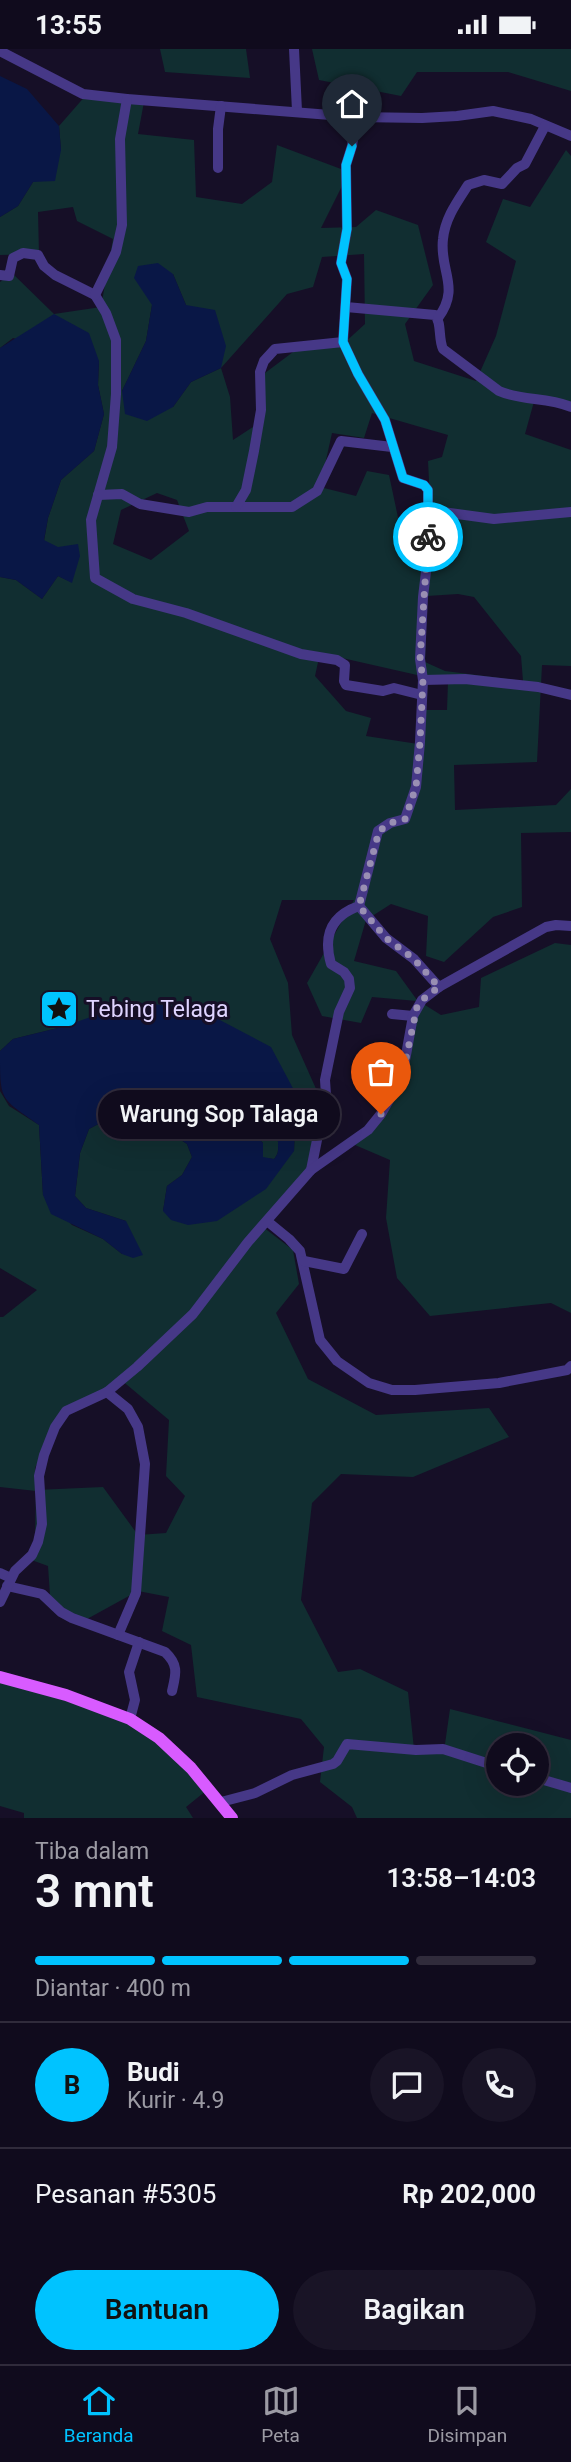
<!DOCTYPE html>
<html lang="id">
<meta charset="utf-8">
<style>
:root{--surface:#100b1d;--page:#191426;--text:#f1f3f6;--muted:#9c9ba4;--line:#302b3b;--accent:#00c3ff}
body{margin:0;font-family:Roboto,sans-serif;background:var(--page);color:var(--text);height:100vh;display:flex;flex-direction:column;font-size:26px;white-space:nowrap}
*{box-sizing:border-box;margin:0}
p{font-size:23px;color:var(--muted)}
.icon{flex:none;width:38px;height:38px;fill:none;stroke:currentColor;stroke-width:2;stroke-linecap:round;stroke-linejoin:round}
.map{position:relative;height:1769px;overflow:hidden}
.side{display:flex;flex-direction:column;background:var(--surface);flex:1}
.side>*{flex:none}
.fabs{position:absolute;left:486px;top:1684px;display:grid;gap:14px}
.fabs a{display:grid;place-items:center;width:63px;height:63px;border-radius:50%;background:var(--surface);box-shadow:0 7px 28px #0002,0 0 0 2px var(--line);font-size:35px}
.pin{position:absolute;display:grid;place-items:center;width:60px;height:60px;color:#fff;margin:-72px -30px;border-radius:50% 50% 50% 0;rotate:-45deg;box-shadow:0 0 7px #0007}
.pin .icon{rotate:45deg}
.courier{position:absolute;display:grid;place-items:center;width:70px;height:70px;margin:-35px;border:5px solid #00c3ff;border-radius:50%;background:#fff;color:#222;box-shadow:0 2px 9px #0007}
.bubble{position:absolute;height:49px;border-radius:24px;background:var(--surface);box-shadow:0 7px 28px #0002,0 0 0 2px var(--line);font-size:23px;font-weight:600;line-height:49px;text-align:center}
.head em{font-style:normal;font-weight:600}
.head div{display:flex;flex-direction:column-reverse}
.head{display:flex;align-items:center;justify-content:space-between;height:119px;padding:0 35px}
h1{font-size:46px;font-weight:600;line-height:52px}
.bar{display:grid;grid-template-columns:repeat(4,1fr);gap:10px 7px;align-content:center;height:84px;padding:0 35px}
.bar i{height:9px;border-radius:5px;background:var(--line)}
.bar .current{background:var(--accent)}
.bar p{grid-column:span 4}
.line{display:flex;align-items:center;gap:18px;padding:0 35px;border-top:2px solid var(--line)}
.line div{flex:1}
.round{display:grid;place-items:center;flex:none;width:74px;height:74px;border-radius:37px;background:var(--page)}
.action{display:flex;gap:14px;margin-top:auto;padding:14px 35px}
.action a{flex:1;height:80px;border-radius:42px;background:var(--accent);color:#111;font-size:28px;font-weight:600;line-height:80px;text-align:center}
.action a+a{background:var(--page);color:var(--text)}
.status{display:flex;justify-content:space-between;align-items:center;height:49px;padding:0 35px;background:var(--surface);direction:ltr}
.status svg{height:19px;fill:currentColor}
.tabs{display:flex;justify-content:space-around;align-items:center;height:98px;border-top:2px solid var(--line);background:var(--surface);font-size:19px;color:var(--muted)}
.tabs a{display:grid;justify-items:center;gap:4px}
.tabs .current{color:var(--accent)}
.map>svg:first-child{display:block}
</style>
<div class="status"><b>13:55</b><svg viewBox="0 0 49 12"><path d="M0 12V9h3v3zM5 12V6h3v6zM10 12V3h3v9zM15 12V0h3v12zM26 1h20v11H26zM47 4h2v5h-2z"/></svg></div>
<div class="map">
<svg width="571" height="1769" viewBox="0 0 571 1769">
<rect width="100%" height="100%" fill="#160f27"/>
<g fill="#112e31" fill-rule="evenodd">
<polygon points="160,0 246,0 250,29 165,23"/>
<polygon points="312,0 571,0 571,42 508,23 417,23 401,47 319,31"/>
<path d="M87 45 144 53 138 85 194 91 196 148 242 155 272 133 277 96 349 123 321 179 356 178 376 161 418 176 433 236 405 275 414 312 476 332 496 287 516 212 486 193 503 150 530 158 566 101 571 107V357L535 349 525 385 571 401V617L542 616 537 713 454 716 455 761 556 756 571 740V783L521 784 522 858 493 868 444 913 426 907 428 867 391 855 366 871 354 912 396 922 417 951 441 966 479 958 481 929 555 894 571 896V1264L551 1254 430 1267 397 1229 386 1169 390 1111 355 1096 402 1028 417 952 372 948 361 974 322 967 307 934 354 851H282L270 890 288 934 292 986 321 1051 309 1121 263 1178 293 1201 299 1235 276 1264 308 1330 376 1366 489 1359 509 1388 413 1428 341 1425 312 1454 301 1551 338 1623 360 1620 408 1643 414 1700 444 1702 450 1660 571 1691V1769H357L352 1758 320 1733 324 1698 301 1670 197 1648 191 1596 162 1582 169 1548 138 1542 87 1570 51 1561 48 1517 26 1509 35 1490 36 1442 0 1438V1268H3L37 1241 0 1219V1042L9 1057 39 1076 43 1146 72 1176 103 1190 122 1205 126 1172 86 1159 75 1147 80 1104 89 1080 113 1067 152 1072 187 1095 192 1108 182 1126 167 1137 163 1162 294 1102 296 1045 62 978 13 990 0 1002V528L16 531 42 550 58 527 71 533 58 499 44 492 48 469 61 431 94 402 104 365 98 336 99 312 13 289 0 299V233L12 224 54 265 101 258 113 190 77 172 73 158 38 163 39 205 0 206V168L18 157 33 133 61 101 59 77ZM364 205 365 275 342 296 305 294 257 330 259 374 233 391 230 348 221 319 287 245 313 238 322 208ZM173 225 186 256 221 319 191 333 173 358 122 342 146 292 152 256ZM372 364 448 386 442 408 428 412 431 471 455 473V504L406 506 389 426 367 422 356 447 320 438 332 384 364 389ZM157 444 177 451 189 482 151 511 113 495 121 461ZM458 545 474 548 521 607 523 632 445 622 425 613 427 547ZM320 604 448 633 447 661H425L418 695 366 687 371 669 346 662 315 627ZM120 1330 169 1371 166 1427 185 1447 166 1484 138 1486 103 1438 36 1441 35 1419 61 1367ZM499 1696H537V1734H499Z"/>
<path d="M256 1055C278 1065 277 1072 278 1093 278 1102 279 1104 274 1110L263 1109V1094L252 1083 243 1065Z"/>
<polygon points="0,1631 131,1673 173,1705 207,1741 186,1758 193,1769 24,1769 24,1764 0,1757"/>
</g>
<g fill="#091746" fill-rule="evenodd">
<polygon points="0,27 27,40 59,77 61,101 55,132 33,133 18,157 0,168"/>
<polygon points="158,214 173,225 186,256 215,261 226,297 221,319 191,333 173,358 147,372 125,365 122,342 146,292 152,256 134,229 138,217"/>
<polygon points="54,265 89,284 99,312 98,336 104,365 94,402 61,431 48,469 44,491 58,498 78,495 80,507 72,534 58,527 42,550 16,531 0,528 0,299"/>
<path d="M143 954 199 960 271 998 296 1045 294 1102 266 1140 217 1172 188 1176 171 1171 163 1162 167 1137 182 1126 192 1108 187 1095 152 1071 113 1067 89 1080 80 1104 75 1147 86 1159 126 1172 143 1206 133 1209 122 1205 103 1190 51 1165 43 1146 39 1076C0 1048 0 1053 0 1002L13 990 62 978 122 957ZM256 1055C278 1065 277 1072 278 1093 278 1102 279 1104 274 1110L263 1108V1094L252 1083 243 1065Z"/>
</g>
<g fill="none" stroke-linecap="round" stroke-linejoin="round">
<g stroke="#463887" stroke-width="10">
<polyline points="294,0 297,62"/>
<polyline points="0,2 83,45 127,50 356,68 422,69 457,67 493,62 531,70 571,87"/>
<polyline points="218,119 218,80 221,57"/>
<polyline points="0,226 9,227 13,209 23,204 38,206 44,217 55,226 95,246 106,264 116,291 116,345 112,398 91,471 95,529 133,550 186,564 301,605 337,611 345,616 344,632 346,636 383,642 394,639 422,646"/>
<polyline points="95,246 116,203 122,176 120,90 127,50"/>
<path d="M346 258 435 266C442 274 438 289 443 300L499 342C521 352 548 348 571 358"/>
<path d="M438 269C461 238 439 222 443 190 445 169 457 153 468 136L484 131 502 135 517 119 525 115 545 77"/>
<polyline points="98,446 122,445 140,455 189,463 207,458 292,458 317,442 341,392 392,398"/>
<polyline points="236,458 246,441 254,402 261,361 260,323 264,312 275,300 343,293"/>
<polyline points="428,461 494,470 571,463"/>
<polyline points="423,631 465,630 538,638 571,646"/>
<polyline points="359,857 386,889 414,910 439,938"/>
<polyline points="392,965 413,967"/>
<path d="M311 1121 326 1046 325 1031 339 963 350 939 349 930 344 923 331 915C323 887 331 867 359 857L378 782 390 774 405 770 416 738 420 693 423 631 420 610 423 548 428 506V441L424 436 403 429 385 371 358 325 343 293 347 230 341 214 347 180 346 116 352 97 356 68"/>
<polyline points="267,1172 289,1190 300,1202 320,1291 337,1312 369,1334 392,1341 415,1341 499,1334 567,1321 571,1317"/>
<polyline points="304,1212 344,1220 362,1185"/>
<polyline points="107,1343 128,1360 138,1378 145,1415 136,1544 118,1586"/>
<polyline points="0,1524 11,1529"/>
<path d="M7 1537 42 1545 61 1563 72 1569 165 1603C179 1616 176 1625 172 1642"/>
<polyline points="0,1553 15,1522 32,1506 38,1493 42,1475 39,1427 44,1406 55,1378 66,1362 107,1343 137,1318 193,1265 248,1193 311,1121 368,1081 381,1065 402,1028 413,967 422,951 439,938 546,878 556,876 571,877"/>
<polyline points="130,1670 135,1651 129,1623 139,1593"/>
<polyline points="537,1729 571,1739"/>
<polyline points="221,1753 255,1744 292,1726 333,1715 337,1712 347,1695 416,1701 443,1700 499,1718"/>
</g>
<polyline stroke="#d85bff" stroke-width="12" points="0,1628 66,1646 130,1670 159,1689 191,1719 232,1769"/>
</g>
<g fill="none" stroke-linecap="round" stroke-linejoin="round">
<polyline stroke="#998fb3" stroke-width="7" stroke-dasharray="0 12.6" points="381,1065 402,1028 417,958 422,951 439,938 414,910 386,889 359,857 379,782 390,774 405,770 416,738 420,693 423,631 420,610 428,488"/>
<polyline stroke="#00c3ff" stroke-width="9" points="352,97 346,116 347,180 341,214 347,230 343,293 358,325 385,371 403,429 424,436 428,441 428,488"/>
</g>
<defs>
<symbol id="sight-square" viewBox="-11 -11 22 22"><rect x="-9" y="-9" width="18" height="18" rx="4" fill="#00c3ff" stroke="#160f27"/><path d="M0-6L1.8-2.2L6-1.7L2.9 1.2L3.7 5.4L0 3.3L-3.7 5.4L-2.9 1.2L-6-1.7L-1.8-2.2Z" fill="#111"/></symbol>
</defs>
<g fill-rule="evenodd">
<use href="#sight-square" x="37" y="938" width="44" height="44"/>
</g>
<g text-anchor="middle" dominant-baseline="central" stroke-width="6" stroke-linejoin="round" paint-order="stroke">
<g font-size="23" fill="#dfd4ff" stroke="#160f27" text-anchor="start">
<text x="86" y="960">Tebing Telaga</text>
</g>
</g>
</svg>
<div class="fabs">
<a><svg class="icon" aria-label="locate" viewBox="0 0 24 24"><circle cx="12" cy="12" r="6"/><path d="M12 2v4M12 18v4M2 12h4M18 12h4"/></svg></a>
</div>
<div class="pin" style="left:381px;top:1065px;background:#ea580c"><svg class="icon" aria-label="bag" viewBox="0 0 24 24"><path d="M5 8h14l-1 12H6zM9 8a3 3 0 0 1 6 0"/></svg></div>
<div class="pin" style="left:352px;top:97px;background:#1f2937"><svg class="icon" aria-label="home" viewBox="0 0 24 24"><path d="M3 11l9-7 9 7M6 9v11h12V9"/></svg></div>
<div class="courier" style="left:428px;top:488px"><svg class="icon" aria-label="bike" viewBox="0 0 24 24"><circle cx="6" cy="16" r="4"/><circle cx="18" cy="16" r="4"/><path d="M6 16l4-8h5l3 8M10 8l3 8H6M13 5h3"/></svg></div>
<div class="bubble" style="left:98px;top:1041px;width:242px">Warung Sop Talaga</div>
</div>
<section class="side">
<div class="head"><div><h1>3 mnt</h1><p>Tiba dalam</p></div><em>13:58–14:03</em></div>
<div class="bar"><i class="current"></i><i class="current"></i><i class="current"></i><i></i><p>Diantar · 400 m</p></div>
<div class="line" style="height:126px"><b class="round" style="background:var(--accent);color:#111">B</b><div><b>Budi</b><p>Kurir · 4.9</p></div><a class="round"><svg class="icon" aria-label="chat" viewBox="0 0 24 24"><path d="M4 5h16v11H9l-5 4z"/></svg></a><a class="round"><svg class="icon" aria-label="phone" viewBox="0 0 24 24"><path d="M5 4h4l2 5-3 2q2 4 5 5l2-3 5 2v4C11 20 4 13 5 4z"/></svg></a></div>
<div class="line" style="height:91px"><div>Pesanan #5305</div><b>Rp 202,000</b></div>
<div class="action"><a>Bantuan</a><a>Bagikan</a></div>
</section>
<nav class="tabs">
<a class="current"><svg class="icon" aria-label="home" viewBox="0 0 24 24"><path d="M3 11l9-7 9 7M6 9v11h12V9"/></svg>Beranda</a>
<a><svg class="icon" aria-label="map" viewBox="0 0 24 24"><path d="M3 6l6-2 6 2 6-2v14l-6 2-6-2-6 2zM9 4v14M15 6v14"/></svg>Peta</a>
<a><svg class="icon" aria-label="saved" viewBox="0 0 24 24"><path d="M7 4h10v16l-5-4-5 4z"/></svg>Disimpan</a>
</nav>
